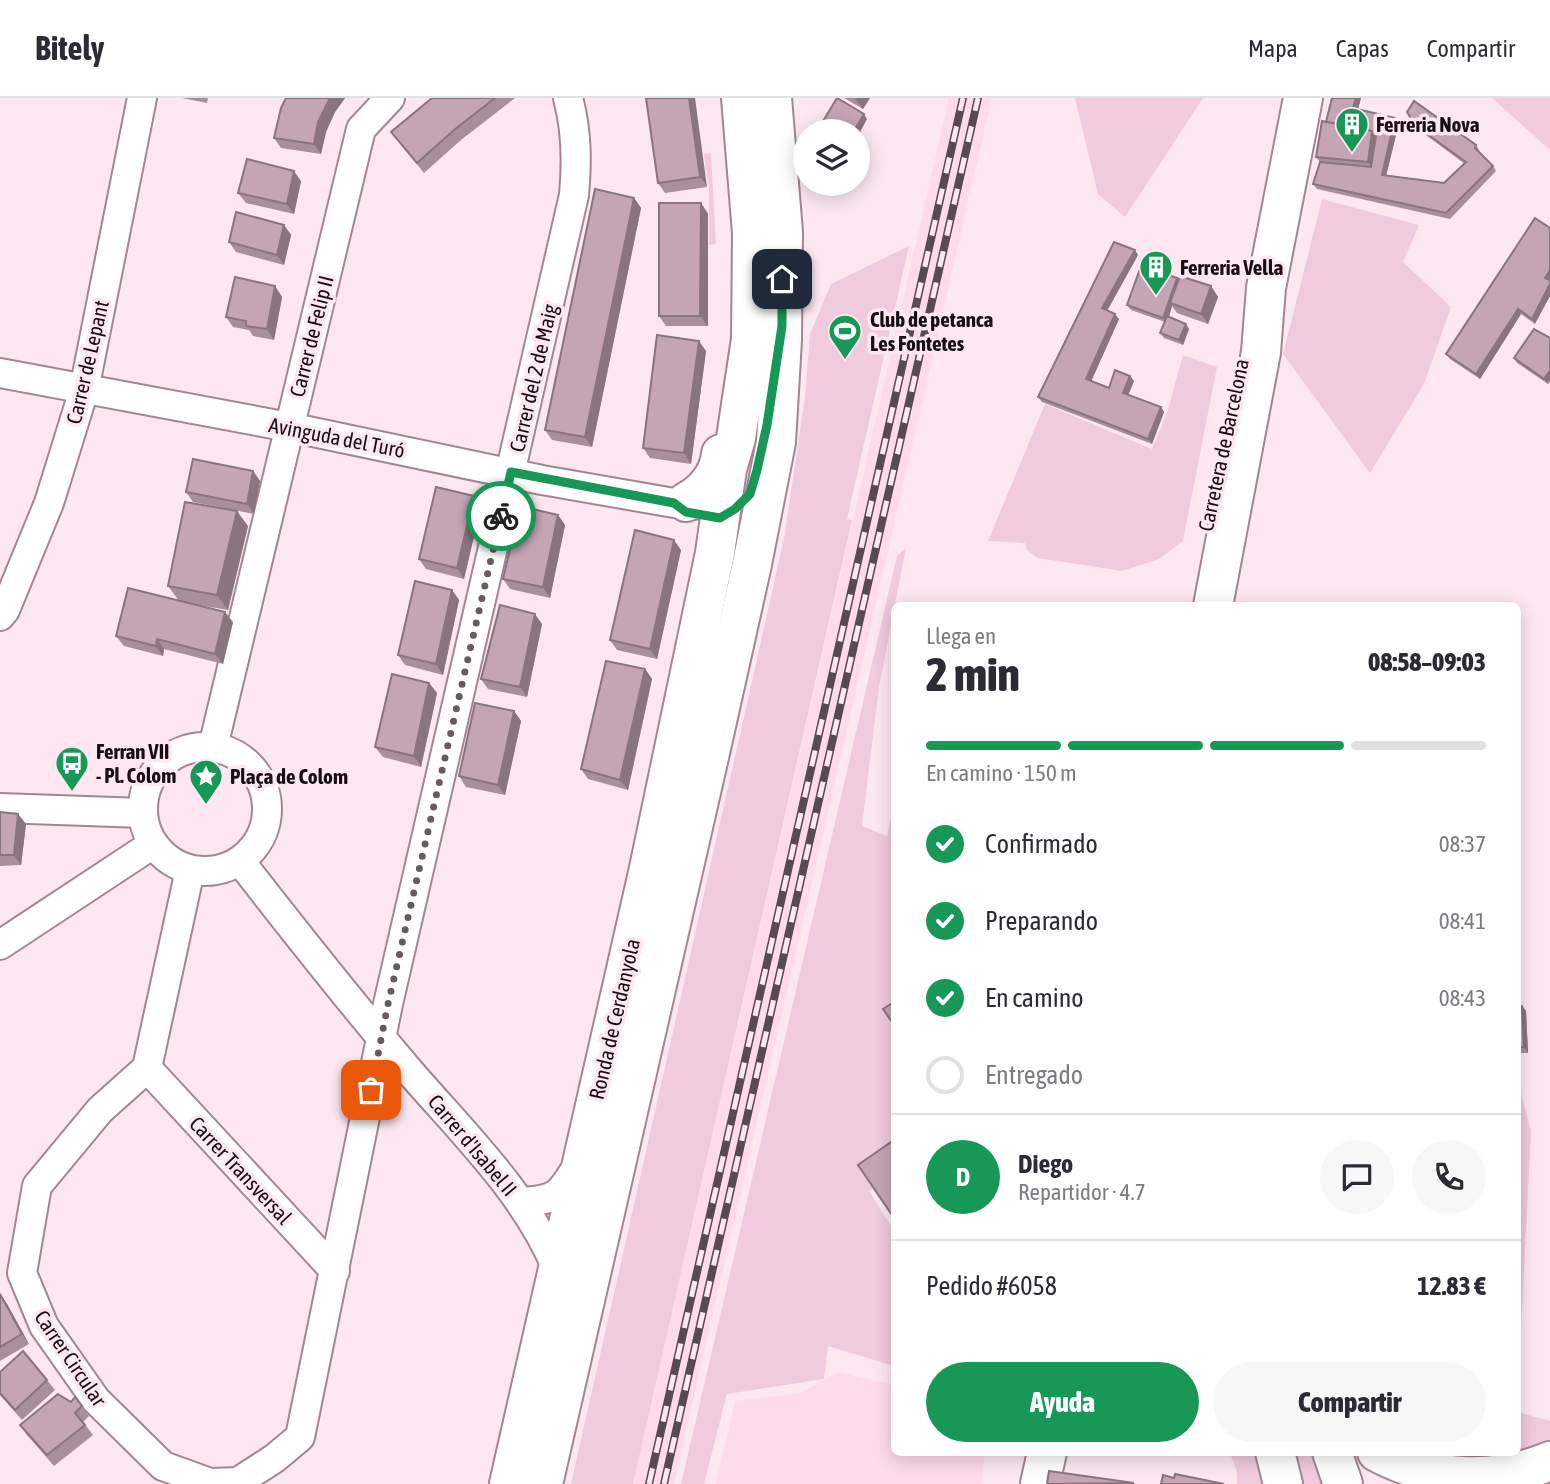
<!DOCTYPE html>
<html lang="es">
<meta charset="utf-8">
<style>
:root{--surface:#fff;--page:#f7f7f7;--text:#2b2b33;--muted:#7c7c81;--line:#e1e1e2;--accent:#189856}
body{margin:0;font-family:"Asap Condensed",sans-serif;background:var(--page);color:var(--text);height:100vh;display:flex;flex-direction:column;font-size:26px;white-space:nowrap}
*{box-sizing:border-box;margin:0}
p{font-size:23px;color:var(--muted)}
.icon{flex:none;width:38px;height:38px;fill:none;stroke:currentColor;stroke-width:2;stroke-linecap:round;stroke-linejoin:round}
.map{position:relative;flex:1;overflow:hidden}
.drawer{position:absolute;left:891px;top:504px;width:630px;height:854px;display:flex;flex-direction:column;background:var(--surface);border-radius:10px;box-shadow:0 4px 18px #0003}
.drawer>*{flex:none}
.fabs{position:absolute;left:793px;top:21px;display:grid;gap:14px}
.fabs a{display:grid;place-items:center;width:77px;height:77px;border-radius:50%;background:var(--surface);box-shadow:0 4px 18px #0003;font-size:35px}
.pin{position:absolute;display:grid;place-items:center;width:60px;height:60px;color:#fff;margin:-30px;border-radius:14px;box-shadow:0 4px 10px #0006}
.courier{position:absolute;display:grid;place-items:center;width:70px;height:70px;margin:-35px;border:5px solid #189856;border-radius:50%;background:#fff;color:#222;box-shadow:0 2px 9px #0007}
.summary em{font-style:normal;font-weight:800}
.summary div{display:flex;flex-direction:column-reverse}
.summary{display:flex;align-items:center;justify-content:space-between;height:119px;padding:0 35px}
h1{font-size:46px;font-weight:800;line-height:52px}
.bar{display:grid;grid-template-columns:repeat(4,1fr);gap:10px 7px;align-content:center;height:84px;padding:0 35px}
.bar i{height:9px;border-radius:5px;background:var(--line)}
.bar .active{background:var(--accent)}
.bar p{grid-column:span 4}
.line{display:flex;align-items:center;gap:18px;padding:0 35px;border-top:2px solid var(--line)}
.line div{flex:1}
.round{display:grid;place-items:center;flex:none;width:74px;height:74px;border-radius:37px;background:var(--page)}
ol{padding:0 35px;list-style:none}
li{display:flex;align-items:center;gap:21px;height:77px}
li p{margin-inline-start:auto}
li .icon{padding:7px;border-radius:50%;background:var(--accent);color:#fff;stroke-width:4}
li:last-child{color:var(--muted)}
li i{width:38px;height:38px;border:4px solid var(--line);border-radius:50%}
.action{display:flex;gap:14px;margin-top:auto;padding:14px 35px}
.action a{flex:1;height:80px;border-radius:42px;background:var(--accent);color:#fff;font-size:28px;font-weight:800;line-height:80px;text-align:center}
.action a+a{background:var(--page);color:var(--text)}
header{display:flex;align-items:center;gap:42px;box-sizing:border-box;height:98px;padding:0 35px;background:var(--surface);border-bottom:2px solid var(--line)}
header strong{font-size:33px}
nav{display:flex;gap:38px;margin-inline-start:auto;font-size:24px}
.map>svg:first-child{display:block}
</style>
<header>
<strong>Bitely</strong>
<nav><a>Mapa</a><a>Capas</a><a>Compartir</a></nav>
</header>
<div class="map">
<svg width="1550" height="1386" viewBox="0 0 1550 1386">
<rect width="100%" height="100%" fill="#fde8f2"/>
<g fill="#fddbeb">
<polygon points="949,0 992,0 674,1386 633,1386"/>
<polygon points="837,1274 894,1287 894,1354 985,1355 981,1386 716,1386 735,1303 801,1295"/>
</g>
<g fill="#f0cbdd">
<polygon points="1075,0 1203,0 1125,119 1098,96"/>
<polygon points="1492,0 1550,0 1550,52"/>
<polygon points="711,55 716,146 709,147 709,90 704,56"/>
<polygon points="1322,101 1419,127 1403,164 1451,209 1424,286 1370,375 1283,256"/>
<polygon points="909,148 847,421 852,422 633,1386 571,1386 784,441 805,299 810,236 831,186"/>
<polygon points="1183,257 1217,269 1183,443 1159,461 1122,473 1038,460 1027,452 1025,445 988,443 1045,306 1152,351 1167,315"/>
<polygon points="906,450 879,589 862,728 887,738 894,703 894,1076 869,1093 894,1133 894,1268 828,1248 824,1281 727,1296 704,1386 681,1386 897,458"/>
<polygon points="1517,981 1531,1033 1517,1308"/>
<path d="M1517 1314 1550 1323V1347C1511 1361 1458 1370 1419 1355L1517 1354Z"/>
<polygon points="1230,1355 1266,1355 1274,1386 1237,1386 1237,1374"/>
<polygon points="1286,1355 1316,1355 1329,1386 1293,1386"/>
</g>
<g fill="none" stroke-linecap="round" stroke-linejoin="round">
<defs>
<g id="street">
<polyline points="0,275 289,329 542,382 674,405 705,407"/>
<polyline points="0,518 5,512 49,405 84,292 142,0"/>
<circle cx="205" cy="711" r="62"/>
<polyline points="213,649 361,31 390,0"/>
<polyline points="0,710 143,715"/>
<path d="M240 763C296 835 352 906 411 975 463 1035 527 1097 557 1171"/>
<path d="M190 772 147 970 100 1012 37 1088 22 1175 44 1228 96 1302 163 1368 210 1385 238 1384 275 1360 300 1339 388 906 574 97C577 64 577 33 568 0"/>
<polyline points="0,847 153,746"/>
<polyline points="147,970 335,1173"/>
<path d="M521 1104C557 1102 560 1097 578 1067"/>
</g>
<g id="secondary">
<path d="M686 404C704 395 719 377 721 356"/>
<polyline points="1213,508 1261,254 1266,190 1303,0"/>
<polyline points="1275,1354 1283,1386"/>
<polyline points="1332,1354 1343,1386"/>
<polyline points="509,1386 648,775 715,455 727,371 736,340 751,241 752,135 741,0"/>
<polyline points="543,1386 711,650 752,466 776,344 782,242 783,134 772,0"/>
<polyline points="1040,1386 1047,1354"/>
</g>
<path id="highway" d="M1377 1354C1430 1383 1495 1386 1550 1363"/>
</defs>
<use href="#street" stroke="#a58594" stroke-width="32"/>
<use href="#secondary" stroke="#a58594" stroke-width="42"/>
<use href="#highway" stroke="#a58594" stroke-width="42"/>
<use href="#street" stroke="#fff" stroke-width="28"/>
<use href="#secondary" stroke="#fff" stroke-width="38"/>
<use href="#highway" stroke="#fff" stroke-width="38"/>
<defs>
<g id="rail">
<polyline points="649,1386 963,0"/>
<polyline points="664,1386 978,0"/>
</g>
</defs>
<use href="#rail" stroke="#584a51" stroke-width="8"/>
<use href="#rail" stroke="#fde8f2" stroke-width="5" stroke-dasharray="16" stroke-linecap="butt"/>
</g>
<g fill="#a98e9b">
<polygon points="182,0 208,0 207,5"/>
<polygon points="286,0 345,0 335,14 326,34 321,56 281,50 274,40"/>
<polygon points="432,0 515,0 461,42 424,75 391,34"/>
<polygon points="646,0 707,89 665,95 658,85"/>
<polygon points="844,0 870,0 863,11"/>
<polygon points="1332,0 1361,0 1358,11 1395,20 1399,25 1386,78 1444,85 1465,66 1419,32 1407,14 1476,47 1479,52 1479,54 1493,68 1496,73 1450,121 1317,91 1313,86 1320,64 1316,59"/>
<polygon points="301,83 294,116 246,105 238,95"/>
<polygon points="634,100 641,110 592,349 552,342 545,332"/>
<polygon points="701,105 708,116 708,228 666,228 659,218"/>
<polygon points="1535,120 1535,226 1521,216 1480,281 1450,261 1446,256"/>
<polygon points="284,127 291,137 284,167 236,154 229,144"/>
<polygon points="1138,157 1107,212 1119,221 1091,283 1109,290 1130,278 1134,283 1128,297 1161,309 1164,314 1152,346 1042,304 1038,299"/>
<polygon points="1178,182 1211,188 1218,199 1208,226 1177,215 1172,208 1169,219 1186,226 1189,231 1183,247 1164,240 1160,235 1165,224 1131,212 1127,207"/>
<polygon points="275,188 282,199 274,242 253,238 249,232 233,229 226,219"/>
<polygon points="1550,240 1548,286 1517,265 1514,260"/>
<polygon points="706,253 691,366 650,360 643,350"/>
<polygon points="253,373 260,383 254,416 193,404 186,394"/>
<polygon points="474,398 481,408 464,481 426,471 419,461"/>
<polygon points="558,417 565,427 550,500 510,491 503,481"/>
<polygon points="248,428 228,512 187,505 233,524 223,566 164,551 163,558 124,548 116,538 179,503 168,488"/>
<polygon points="681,452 657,561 617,552 610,542"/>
<polygon points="452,492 459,502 443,577 405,567 398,557"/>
<polygon points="542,526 527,599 488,591 481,581"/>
<polygon points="645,571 652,581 628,692 588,681 581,671"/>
<polygon points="429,585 437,595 421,669 383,659 375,649"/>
<polygon points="514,613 521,623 505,697 466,689 459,678"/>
<polygon points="0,714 18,716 26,726 21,767 0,768"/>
<polygon points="1517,907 1522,908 1526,913 1528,955 1517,955"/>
<polygon points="0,1196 7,1206 29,1246 0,1263"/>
<polygon points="0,1274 47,1282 55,1292 22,1322 0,1297"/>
<polygon points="71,1304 82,1308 89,1318 83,1324 93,1337 54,1368 27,1337 20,1327"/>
</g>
<g fill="#8a747e">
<polygon points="330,0 345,0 335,14 326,34 321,56 314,46 318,24"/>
<polygon points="689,0 695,0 707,89 700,79"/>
<polygon points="855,0 870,0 863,11"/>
<polygon points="1356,0 1361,0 1357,15 1353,10"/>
<polygon points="864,16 867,21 858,38 858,33 854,33"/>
<polygon points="1395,20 1399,25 1385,82 1382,77"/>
<polygon points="1372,33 1380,43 1375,74 1368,64"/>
<polygon points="294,73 301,83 294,116 287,106"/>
<polygon points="634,100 641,110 592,349 585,339"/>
<polygon points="701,105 708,116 708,228 700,218"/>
<polygon points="284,127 291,137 284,167 277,157"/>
<polygon points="1135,152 1138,157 1106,215 1102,210"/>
<polygon points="1550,172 1550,183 1545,180"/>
<polygon points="1177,180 1180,186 1170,205 1172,208 1167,225 1163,220"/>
<polygon points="1550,186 1550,198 1535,226 1532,221"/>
<polygon points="275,188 282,199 274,242 267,231"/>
<polygon points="1211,188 1218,199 1208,226 1201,216"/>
<polygon points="1518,211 1521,216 1480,281 1476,276"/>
<polygon points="1115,216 1119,221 1090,286 1086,281"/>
<polygon points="1186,226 1189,231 1183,247 1179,242"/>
<polygon points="699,243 706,253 691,366 684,355"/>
<polygon points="1550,272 1550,283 1548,286 1544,281"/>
<polygon points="1130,278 1134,283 1127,300 1123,295"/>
<polygon points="1161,309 1164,314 1152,346 1148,341"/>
<polygon points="253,373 260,383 254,416 247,406"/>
<polygon points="474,398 481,408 464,481 457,470"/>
<polygon points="237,413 248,428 228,512 217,497"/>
<polygon points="558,417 565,427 550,500 543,489"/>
<polygon points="674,442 681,452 657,561 650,551"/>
<polygon points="452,492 459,502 443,577 436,566"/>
<polygon points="225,514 233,524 223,566 215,556"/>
<polygon points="535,516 542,526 527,599 520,589"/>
<polygon points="157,541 164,551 163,558 156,548"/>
<polygon points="645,571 652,581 628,692 620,682"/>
<polygon points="429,585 437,595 421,669 414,658"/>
<polygon points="514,613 521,623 505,697 498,687"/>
<polygon points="18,716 26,726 21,767 14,757"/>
<polygon points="1522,908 1526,913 1528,955 1524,949"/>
<polygon points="0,1196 7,1206 29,1246 22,1236"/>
</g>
<g fill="#c5a5b4" stroke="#8a747e" stroke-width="2">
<polygon points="286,0 330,0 318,24 314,46 274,40 281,10"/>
<polygon points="432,0 495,0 454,32 417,65 391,34"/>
<polygon points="646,0 689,0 700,79 658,85"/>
<polygon points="837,0 864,16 854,33 817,33"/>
<polygon points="1332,0 1356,0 1353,10 1395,20 1382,77 1444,85 1466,64 1415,27 1407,14 1414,3 1476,47 1475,50 1493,68 1446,115 1313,86 1320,64 1371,69 1376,38 1372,37 1372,33 1326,24"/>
<polygon points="1322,23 1372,33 1368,64 1316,59"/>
<polygon points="247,61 294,73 287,106 238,95"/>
<polygon points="595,91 634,100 585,339 545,332"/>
<polygon points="659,105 701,105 700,218 659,218"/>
<polygon points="236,114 284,127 277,157 229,144"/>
<polygon points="1535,120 1550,130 1550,172 1545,180 1550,182 1550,186 1532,221 1518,211 1476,276 1446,256"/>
<polygon points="1114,144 1135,152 1102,210 1115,216 1086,281 1109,290 1115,272 1130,278 1123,295 1161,309 1148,341 1038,299"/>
<polygon points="1141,168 1177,180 1163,220 1127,207"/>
<polygon points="1180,178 1211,188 1201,216 1170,205"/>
<polygon points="235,179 275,188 267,231 246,228 246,223 226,219"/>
<polygon points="1167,218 1186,226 1179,242 1160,235"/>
<polygon points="1534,231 1550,240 1550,272 1544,281 1514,260"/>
<polygon points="657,237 699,243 684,355 643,350"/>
<polygon points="193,361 253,373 247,406 186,394"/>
<polygon points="436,389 474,398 457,470 419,461"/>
<polygon points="185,404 237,413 217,497 168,488"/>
<polygon points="520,408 558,417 543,489 503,481"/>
<polygon points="635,432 674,442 650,551 610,542"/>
<polygon points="415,483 452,492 436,566 398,557"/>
<polygon points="128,490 225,514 215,556 157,541 156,548 116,538"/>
<polygon points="500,507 535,516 520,589 481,581"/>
<polygon points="606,563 645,571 620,682 581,671"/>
<polygon points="392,576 429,585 414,658 375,649"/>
<polygon points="475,605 514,613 498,687 459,678"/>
<polygon points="0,714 18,716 14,757 0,757"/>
<polygon points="894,904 894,927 883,911"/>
<polygon points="1517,907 1522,908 1524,949 1517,950"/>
<polygon points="894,1042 894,1120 858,1067"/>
<polygon points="0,1196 22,1236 0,1249"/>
<polygon points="23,1253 47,1282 15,1312 0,1295 0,1274"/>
<polygon points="58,1296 71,1304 75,1299 82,1308 75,1315 85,1327 47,1357 20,1327"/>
<polygon points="1049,1373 1134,1385 1047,1386"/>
<polygon points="1175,1376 1224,1386 1161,1386 1163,1377 1174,1380"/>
</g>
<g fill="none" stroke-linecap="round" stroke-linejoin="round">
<polyline stroke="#685a61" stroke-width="7" stroke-dasharray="0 12.6" points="371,992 388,906 501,418"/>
<polyline stroke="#189856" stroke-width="9" points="501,418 511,374 674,405 686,414 720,420 735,411 750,396 757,372 767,327 782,228 782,181"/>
</g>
<defs>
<symbol id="building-pin" viewBox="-11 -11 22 30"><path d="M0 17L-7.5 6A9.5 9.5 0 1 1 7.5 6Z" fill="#189856" stroke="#fde8f2"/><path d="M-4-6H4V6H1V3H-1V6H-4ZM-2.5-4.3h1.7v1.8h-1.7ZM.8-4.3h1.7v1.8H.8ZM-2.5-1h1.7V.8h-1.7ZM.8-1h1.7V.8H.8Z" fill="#fff"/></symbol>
<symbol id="stadium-pin" viewBox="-11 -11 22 30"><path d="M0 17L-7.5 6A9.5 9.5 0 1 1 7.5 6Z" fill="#189856" stroke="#fde8f2"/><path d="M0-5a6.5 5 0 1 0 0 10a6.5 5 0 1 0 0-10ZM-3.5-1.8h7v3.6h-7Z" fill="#fff"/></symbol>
<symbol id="bus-pin" viewBox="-11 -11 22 30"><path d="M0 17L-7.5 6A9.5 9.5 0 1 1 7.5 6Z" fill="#189856" stroke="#fde8f2"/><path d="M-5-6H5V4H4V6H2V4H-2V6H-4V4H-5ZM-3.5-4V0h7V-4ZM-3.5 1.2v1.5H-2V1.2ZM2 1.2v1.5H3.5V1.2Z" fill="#fff"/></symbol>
<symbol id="sight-pin" viewBox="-11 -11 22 30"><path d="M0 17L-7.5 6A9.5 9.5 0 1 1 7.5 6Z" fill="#189856" stroke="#fde8f2"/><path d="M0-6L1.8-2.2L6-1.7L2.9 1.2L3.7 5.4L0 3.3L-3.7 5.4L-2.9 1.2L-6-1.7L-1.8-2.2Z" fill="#fff"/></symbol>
</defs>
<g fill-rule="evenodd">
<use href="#building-pin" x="1333" y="7" width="38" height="52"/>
<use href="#building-pin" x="1137" y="150" width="38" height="52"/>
<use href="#stadium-pin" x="826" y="214" width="38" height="52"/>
<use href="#bus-pin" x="53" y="646" width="38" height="52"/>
<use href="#sight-pin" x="187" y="659" width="38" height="52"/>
</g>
<g text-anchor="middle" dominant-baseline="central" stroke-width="7" stroke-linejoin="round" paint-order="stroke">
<g font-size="21" font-weight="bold" fill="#180d13" stroke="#fde8f2" text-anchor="start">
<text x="1376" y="26">Ferreria Nova</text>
<text x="1180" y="169">Ferreria Vella</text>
<text x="870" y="221">Club de petanca<tspan x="870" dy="24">Les Fontetes</tspan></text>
<text x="96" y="653">Ferran VII<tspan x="96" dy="24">- Pl. Colom</tspan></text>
<text x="230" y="678">Plaça de Colom</text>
</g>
<g font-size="21" fill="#180d13" stroke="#fde8f2">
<text transform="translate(311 238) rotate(-76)">Carrer de Felip II</text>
<text transform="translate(87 264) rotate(-77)">Carrer de Lepant</text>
<text transform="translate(533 280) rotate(-77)">Carrer del 2 de Maig</text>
<text transform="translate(337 339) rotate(11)">Avinguda del Turó</text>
<text transform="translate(1223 347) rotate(-78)">Carretera de Barcelona</text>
<text transform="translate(614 921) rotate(-77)">Ronda de Cerdanyola</text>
<text transform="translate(473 1047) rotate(50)">Carrer d'Isabel II</text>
<text transform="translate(241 1072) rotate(47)">Carrer Transversal</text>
<text transform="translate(71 1260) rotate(56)">Carrer Circular</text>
</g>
</g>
</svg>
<div class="fabs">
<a><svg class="icon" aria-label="layers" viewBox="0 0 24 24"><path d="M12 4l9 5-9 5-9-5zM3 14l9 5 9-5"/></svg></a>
</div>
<div class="pin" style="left:371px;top:992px;background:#ea580c"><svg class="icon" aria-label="bag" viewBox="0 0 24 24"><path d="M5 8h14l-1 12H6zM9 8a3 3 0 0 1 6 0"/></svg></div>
<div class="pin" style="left:782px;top:181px;background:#1f2937"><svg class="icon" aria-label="home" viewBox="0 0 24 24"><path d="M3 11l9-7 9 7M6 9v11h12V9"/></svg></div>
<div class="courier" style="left:501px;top:418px"><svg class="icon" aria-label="bike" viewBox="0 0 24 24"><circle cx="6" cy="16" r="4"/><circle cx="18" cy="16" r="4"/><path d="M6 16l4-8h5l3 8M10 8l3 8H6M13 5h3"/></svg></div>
<section class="drawer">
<div class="summary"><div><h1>2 min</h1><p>Llega en</p></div><em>08:58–09:03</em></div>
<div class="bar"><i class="active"></i><i class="active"></i><i class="active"></i><i></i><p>En camino · 150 m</p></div>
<ol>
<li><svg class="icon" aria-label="check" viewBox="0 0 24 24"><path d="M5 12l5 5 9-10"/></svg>Confirmado<p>08:37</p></li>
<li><svg class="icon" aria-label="check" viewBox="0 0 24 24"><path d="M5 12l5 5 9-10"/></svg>Preparando<p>08:41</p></li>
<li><svg class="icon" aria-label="check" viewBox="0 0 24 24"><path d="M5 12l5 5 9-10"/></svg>En camino<p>08:43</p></li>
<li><i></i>Entregado</li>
</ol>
<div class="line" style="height:126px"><b class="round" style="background:var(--accent);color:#fff">D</b><div><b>Diego</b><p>Repartidor · 4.7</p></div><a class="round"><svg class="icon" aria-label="chat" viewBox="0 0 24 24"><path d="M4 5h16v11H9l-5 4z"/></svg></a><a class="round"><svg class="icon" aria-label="phone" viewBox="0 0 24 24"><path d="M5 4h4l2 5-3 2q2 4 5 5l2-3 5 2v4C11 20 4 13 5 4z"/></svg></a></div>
<div class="line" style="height:91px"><div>Pedido #6058</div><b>12.83 €</b></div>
<div class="action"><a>Ayuda</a><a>Compartir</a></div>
</section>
</div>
